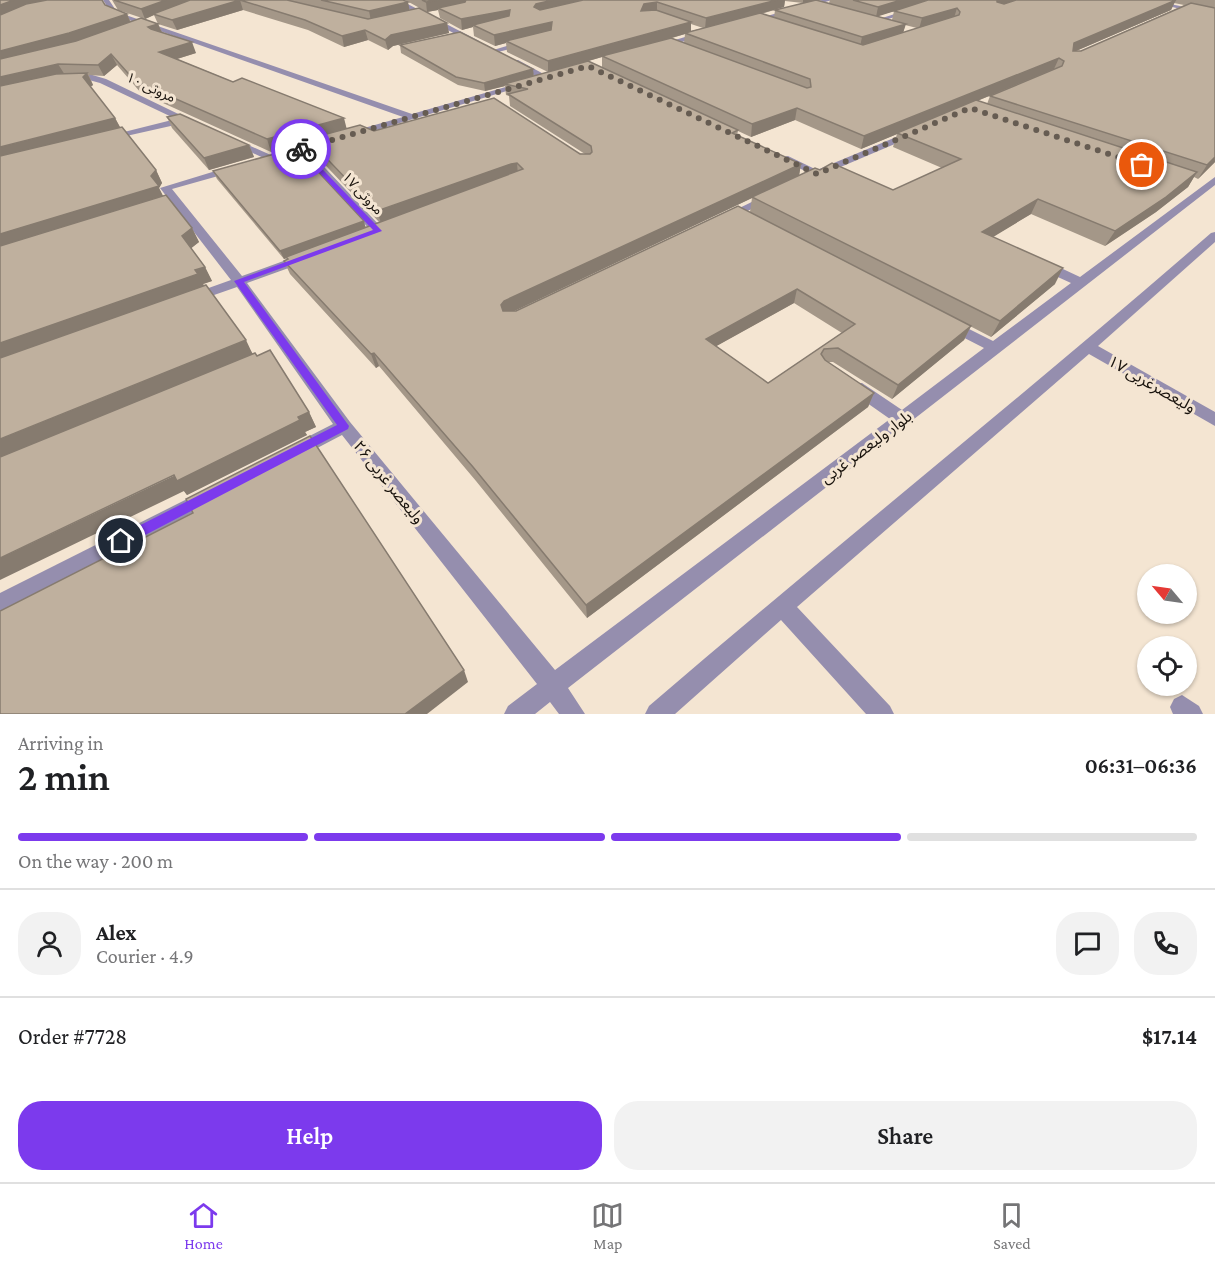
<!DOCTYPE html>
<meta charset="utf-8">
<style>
:root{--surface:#fff;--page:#f2f2f2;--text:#202124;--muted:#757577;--line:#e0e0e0;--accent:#7c3aed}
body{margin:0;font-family:"Crimson Pro","Noto Sans Arabic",serif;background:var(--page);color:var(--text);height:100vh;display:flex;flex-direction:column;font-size:22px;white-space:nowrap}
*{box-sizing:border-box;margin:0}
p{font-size:20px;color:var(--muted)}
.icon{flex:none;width:33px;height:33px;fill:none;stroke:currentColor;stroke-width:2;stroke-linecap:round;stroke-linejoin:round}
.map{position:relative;height:714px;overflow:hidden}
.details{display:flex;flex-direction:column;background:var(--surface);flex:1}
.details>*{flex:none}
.needle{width:39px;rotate:299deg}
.controls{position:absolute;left:1137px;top:564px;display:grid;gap:12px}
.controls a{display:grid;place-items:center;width:60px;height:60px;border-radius:50%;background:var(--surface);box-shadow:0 2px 4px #0004;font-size:30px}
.pin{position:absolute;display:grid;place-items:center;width:51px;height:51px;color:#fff;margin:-26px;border:3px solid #fff;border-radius:50%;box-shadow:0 2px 6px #0007}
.courier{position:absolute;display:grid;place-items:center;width:60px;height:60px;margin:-30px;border:4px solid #7c3aed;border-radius:50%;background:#fff;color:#222;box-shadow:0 2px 8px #0007}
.overview em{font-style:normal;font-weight:600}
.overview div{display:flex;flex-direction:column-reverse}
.overview{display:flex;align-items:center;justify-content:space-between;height:102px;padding:0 18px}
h1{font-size:39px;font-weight:600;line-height:45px}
.bar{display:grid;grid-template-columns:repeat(4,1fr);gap:9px 6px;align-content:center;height:72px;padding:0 18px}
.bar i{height:8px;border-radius:4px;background:var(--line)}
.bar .selected{background:var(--accent)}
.bar p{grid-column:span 4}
.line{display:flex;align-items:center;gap:15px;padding:0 18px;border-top:2px solid var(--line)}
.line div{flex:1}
.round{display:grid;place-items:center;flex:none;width:63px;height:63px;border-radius:24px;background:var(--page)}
.primary-button{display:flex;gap:12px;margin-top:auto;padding:12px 18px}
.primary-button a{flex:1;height:69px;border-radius:24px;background:var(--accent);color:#fff;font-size:24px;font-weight:600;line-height:69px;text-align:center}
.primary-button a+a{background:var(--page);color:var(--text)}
.menu{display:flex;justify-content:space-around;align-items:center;height:84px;border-top:2px solid var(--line);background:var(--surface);font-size:16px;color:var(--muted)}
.menu a{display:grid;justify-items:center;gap:3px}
.menu .selected{color:var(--accent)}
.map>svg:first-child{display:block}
</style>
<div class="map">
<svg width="1215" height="714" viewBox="0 0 1215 714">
<rect width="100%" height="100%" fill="#f4e5d2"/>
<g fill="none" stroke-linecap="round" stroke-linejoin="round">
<g fill="#958eae" fill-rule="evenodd">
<polygon points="103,0 109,0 117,12 412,114 520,83 527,85 353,137 348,134 350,132 403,117 112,14"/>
<polygon points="392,0 400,0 479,41 472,43"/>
<polygon points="822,0 832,0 753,23 747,22"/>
<polygon points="938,0 948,0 879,22 873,21"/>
<polygon points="1150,0 1215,13 1215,17 1151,2"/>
<polygon points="705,31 708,35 659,48 655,46"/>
<polygon points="526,40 530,42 529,44 494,53 490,51"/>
<polygon points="512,60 518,60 551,78 544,80 512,64"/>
<polygon points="89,74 106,79 197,123 192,126 184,123 104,141 104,137 176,119 100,83 89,80 71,83 67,80"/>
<polygon points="913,130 918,133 916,135 817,177 779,158 788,156 817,170"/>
<polygon points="330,138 333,139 333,143 308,150 382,228 382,234 374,234 299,153 270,161 229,142 237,140 273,156"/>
<polygon points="232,166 237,169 236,171 172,189 242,276 300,255 308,255 310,258 308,261 247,283 350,422 555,670 890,419 850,391 848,387 850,383 862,383 902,410 984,348 945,328 943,325 945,322 955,322 993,341 1071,283 1038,268 1037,265 1038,262 1048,262 1080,277 1215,177 1215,185 568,688 585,714 559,714 550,702 535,714 504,714 508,706 537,684 342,435 302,456 296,458 290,456 287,451 290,446 333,424 237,287 194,302 187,298 189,295 231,280 160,188"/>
<polygon points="770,193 774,194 774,198 731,219 723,219 721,217"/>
<path d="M1215 232V242L1098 346 1215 412V426L1089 354 797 607 890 706 894 714H866L781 620 675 714H645L649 706C834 547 1026 394 1211 233Z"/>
<polygon points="205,490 211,493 214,498 211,503 0,614 0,593"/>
<polygon points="1182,695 1199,706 1203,714 1173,714 1170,707 1174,699"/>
</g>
</g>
<g fill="#a49788" fill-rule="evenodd">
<path d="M0 0 105 5 127 14 131 22 158 24 162 32 196 53 177 59 347 128 585 154 510 106 509 96 506 95 505 86 485 91 458 85 401 53 400 45 534 76 548 72 507 52 506 43 495 46 474 36 473 27 462 30 440 18 438 10 427 12 405 0H819H817L829 3 830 0H1215V162L1198 179 1194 177 1188 187 1156 212 1105 246 1031 214 992 237 1055 284 991 337 824 250 971 326 964 340 892 399 833 362H828L874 393 868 407 587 618 476 481 379 366 376 368 290 274 284 261 288 260 287 258 284 259 217 179 213 171 366 227 379 222 312 151 309 141 271 152 141 93 117 65 104 76 89 75 93 85 90 87 115 118 120 127 156 170 162 183 159 188 163 196 192 228 199 242 191 248 205 267 212 281 203 284 204 285 253 354 309 412 316 427 305 432 307 435 187 495 184 491ZM785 1 803 3 808 2 775 10 774 18 761 14 784 7ZM1174 3 1184 5 1081 51H1076L1171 10ZM894 11 892 20 877 16ZM691 24 703 28 691 31ZM905 25 917 28 903 33ZM685 34 684 43 672 38ZM602 57V68L588 61ZM1054 69 990 96 987 104 977 101ZM795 120 861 149 897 134 893 147 942 168 893 190 820 170 799 175 801 164 737 135 738 131 751 137ZM752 198 750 212 516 311H514ZM794 303 842 333 768 383 716 346Z"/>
<polygon points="112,0 403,0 409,10 447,23 449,33 393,46 388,50 368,40 344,47 308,30 243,10 177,30 158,24 154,15 145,19 118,10"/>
<polygon points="167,117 249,145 254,157 209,170 172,128"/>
</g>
<g fill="#867b6f">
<polygon points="14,0 61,0 0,18 0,5"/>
<polygon points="166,0 197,0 153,14 154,15 145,19 141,9"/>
<polygon points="240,0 243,10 177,30 172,20"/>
<polygon points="438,0 465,0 466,6 438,8 438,10 427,12 426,2"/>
<polygon points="553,0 593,0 535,16 534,7 536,4"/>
<polygon points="777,0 785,0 784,7 705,29 706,18"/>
<polygon points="803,0 819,0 803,3"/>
<polygon points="901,0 930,0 876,17 878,7"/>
<polygon points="997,0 1017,0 994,9"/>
<polygon points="1176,0 1171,10 1069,54 1074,43"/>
<polygon points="408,2 410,12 371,21 369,11"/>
<polygon points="657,2 657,12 641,11 644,4"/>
<polygon points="957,8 954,18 919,29 922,18"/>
<polygon points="510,10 510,20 473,25 473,27 462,30 461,19"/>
<polygon points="127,14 131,24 74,44 0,64 0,51"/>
<polygon points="552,22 552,32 506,41 506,43 495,46 494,35"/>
<polygon points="691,22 691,33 685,33 685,34 604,57 602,56 602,57 548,73 548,61"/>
<polygon points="447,23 449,33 393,46 388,50 385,40 391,35"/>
<polygon points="158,24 163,35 148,27"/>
<polygon points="906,24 903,33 860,47 862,37"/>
<polygon points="365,30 368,40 344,47 342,36"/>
<polygon points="192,42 196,53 164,63 159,52"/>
<polygon points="111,54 117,65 104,76 98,65"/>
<polygon points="1059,58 1054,69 861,149 864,136"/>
<polygon points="58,64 65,75 0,90 0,77"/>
<polygon points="533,69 534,77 504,84 505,86 485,91 484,83"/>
<polygon points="87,73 93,85 89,88 83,77"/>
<polygon points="797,108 795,120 751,137 752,124"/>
<polygon points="115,118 122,131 0,162 0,147"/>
<polygon points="344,118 347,130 308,139 309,141 271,152 267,139"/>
<polygon points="249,145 254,157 209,170 204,158"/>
<polygon points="1215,157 1215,162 1198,179 1207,165"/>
<polygon points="517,163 518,175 381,223 377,211 511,164"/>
<polygon points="801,164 799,176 752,197 752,198 506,315 503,319 501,305 504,301"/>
<polygon points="156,170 162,183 159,188 165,200 0,252 0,234 151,176"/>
<polygon points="1197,172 1188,187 1156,212 1105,246 1115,231"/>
<polygon points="1038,199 1031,214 975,248 982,232"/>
<polygon points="364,221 366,229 284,259 280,251"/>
<polygon points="192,228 199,242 189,250 182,236"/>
<polygon points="205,267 212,281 203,284 205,288 0,363 0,343"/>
<polygon points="1063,268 1055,284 991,337 1000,321"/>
<polygon points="797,289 794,303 704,353 706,339"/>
<polygon points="971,326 964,340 892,399 898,385"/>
<polygon points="246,340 253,355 0,460 0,439"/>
<polygon points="374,353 379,366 376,368 371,354"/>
<polygon points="874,393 868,407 587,618 586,605"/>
<polygon points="309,412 316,427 305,432 307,435 187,495 184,491 0,580 0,558"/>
<polygon points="464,670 468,682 427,714 405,714"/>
</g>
<g fill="#bfb09e" stroke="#867b6f" stroke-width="1.5" fill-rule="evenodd">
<polygon points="0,0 14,0 0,5"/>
<polygon points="47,0 102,0 105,5 127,14 69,33 0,51 0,15 26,4"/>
<polygon points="114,0 166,0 141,9"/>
<polygon points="190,0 287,0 368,19 419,8 447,23 391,35 385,40 365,30 342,36 305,20 240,0 172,20 153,14"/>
<polygon points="321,0 403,0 408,2 369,11"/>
<polygon points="422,0 438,0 426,2"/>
<polygon points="466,0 553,0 536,4 534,7 540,10 583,0 777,0 706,18 657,2 644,4 641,11 656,10 691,22 548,61 506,41 551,30 552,22 494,35 473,25 509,16 510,10 461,19 438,8 465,2"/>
<polygon points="816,0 906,24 862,37 775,10"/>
<polygon points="853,0 901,0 878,7"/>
<polygon points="928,0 997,0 997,2 1004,4 1016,0 1176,0 1074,43 1073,51 1081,51 1191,3 1215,8 1215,157 1207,165 990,96 1062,66 1064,61 1059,58 864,136 797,108 752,124 602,56 671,38 807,88 811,87 810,79 685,33 760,13 863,45 959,15 960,12 957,8 922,18 894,11"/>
<polygon points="141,18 158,24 148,27 151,29 192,42 159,52 233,82 242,78 344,118 267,139 135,81 111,54 98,65 58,64 0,77 0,59 76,41"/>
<polygon points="460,32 533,69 484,83 456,77 400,45"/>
<path d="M588 61 738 130 732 133 801 164 504 301 501 305 503 311H516L738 206 971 326 898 385 838 348 824 349 821 354 825 360 874 393 586 605 473 467 374 353 371 354 284 261 288 259 286 257 523 169 517 163 511 164 377 211 308 139 360 125 374 131 494 98 580 154H590L592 152 591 146 508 94 528 89 504 84ZM797 289 855 324 768 383 706 339Z"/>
<polygon points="87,73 83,77 115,118 0,147 0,86 56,74"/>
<polygon points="976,100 1197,172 1166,197 1115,231 1038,199 982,232 1063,268 1000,321 752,197 815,168 820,170 832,163 893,190 961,159 897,133"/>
<polygon points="180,114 249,145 204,158 167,117"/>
<polygon points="122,127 156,170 151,176 159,186 0,234 0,156"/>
<polygon points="296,148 364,221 280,251 213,171"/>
<polygon points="166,195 192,228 182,236 205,267 195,270 198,274 0,343 0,246"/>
<polygon points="206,285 246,340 0,439 0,358"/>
<polygon points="270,350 309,412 298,417 300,420 177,481 174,475 0,558 0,457 255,353 257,356"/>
<polygon points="310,436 464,670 405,714 0,714 0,611 193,513 186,499"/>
</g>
<polygon fill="#7c3aed" points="301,147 382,231 244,282 349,426 348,429 126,545 117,545 115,541 117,537 337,425 234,281 373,230 299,151"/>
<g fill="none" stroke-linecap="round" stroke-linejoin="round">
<polyline stroke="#665c52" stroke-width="6" stroke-dasharray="0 10.8" points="301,149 588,66 817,174 970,108 1142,165"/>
</g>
<g text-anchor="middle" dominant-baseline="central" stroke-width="6" stroke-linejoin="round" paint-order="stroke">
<g font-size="14" fill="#19130d" stroke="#f4e5d2">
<text transform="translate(151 87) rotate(25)">مروتی ۱۰</text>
<text transform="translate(363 193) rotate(47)">مروتی ۱۷</text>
</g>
<g font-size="16" fill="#19130d" stroke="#f4e5d2">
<text transform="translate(1152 384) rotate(30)">ولیعصرغربی ۱۷</text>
<text transform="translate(866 447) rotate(-37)">بلوار ولیعصر غربی</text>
<text transform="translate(389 482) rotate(51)">ولیعصر غربی ۲۶</text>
</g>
</g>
</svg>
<div class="controls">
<a><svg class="needle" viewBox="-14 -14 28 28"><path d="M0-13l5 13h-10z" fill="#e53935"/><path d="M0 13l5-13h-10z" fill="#757577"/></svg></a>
<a><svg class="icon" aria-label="locate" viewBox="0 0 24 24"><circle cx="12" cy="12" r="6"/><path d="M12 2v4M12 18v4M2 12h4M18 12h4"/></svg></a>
</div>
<div class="pin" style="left:1142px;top:165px;background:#ea580c"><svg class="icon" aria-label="bag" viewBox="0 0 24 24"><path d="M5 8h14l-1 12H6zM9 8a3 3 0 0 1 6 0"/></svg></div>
<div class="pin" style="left:121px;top:541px;background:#1f2937"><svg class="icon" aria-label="home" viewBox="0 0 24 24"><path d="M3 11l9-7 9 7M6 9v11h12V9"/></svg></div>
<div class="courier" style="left:301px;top:149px"><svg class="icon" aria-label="bike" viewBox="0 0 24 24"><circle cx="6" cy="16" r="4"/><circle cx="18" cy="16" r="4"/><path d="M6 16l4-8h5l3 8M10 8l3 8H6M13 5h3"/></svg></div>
</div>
<section class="details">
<div class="overview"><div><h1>2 min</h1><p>Arriving in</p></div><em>06:31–06:36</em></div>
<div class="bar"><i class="selected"></i><i class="selected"></i><i class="selected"></i><i></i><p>On the way · 200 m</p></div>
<div class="line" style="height:108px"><a class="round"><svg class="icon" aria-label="person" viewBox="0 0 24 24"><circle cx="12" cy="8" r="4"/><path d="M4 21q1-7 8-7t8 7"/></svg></a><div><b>Alex</b><p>Courier · 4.9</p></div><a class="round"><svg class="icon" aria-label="chat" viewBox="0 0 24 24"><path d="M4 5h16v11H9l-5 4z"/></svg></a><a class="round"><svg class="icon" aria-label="phone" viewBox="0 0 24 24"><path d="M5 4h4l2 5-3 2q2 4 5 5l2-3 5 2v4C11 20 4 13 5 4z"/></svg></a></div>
<div class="line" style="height:78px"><div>Order #7728</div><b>$17.14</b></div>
<div class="primary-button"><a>Help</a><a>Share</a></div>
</section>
<nav class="menu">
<a class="selected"><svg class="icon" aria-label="home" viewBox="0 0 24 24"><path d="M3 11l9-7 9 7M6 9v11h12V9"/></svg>Home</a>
<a><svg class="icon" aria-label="map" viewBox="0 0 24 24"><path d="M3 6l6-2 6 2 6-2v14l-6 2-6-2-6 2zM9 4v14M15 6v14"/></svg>Map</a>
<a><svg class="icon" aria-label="saved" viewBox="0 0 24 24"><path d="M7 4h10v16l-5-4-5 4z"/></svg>Saved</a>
</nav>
